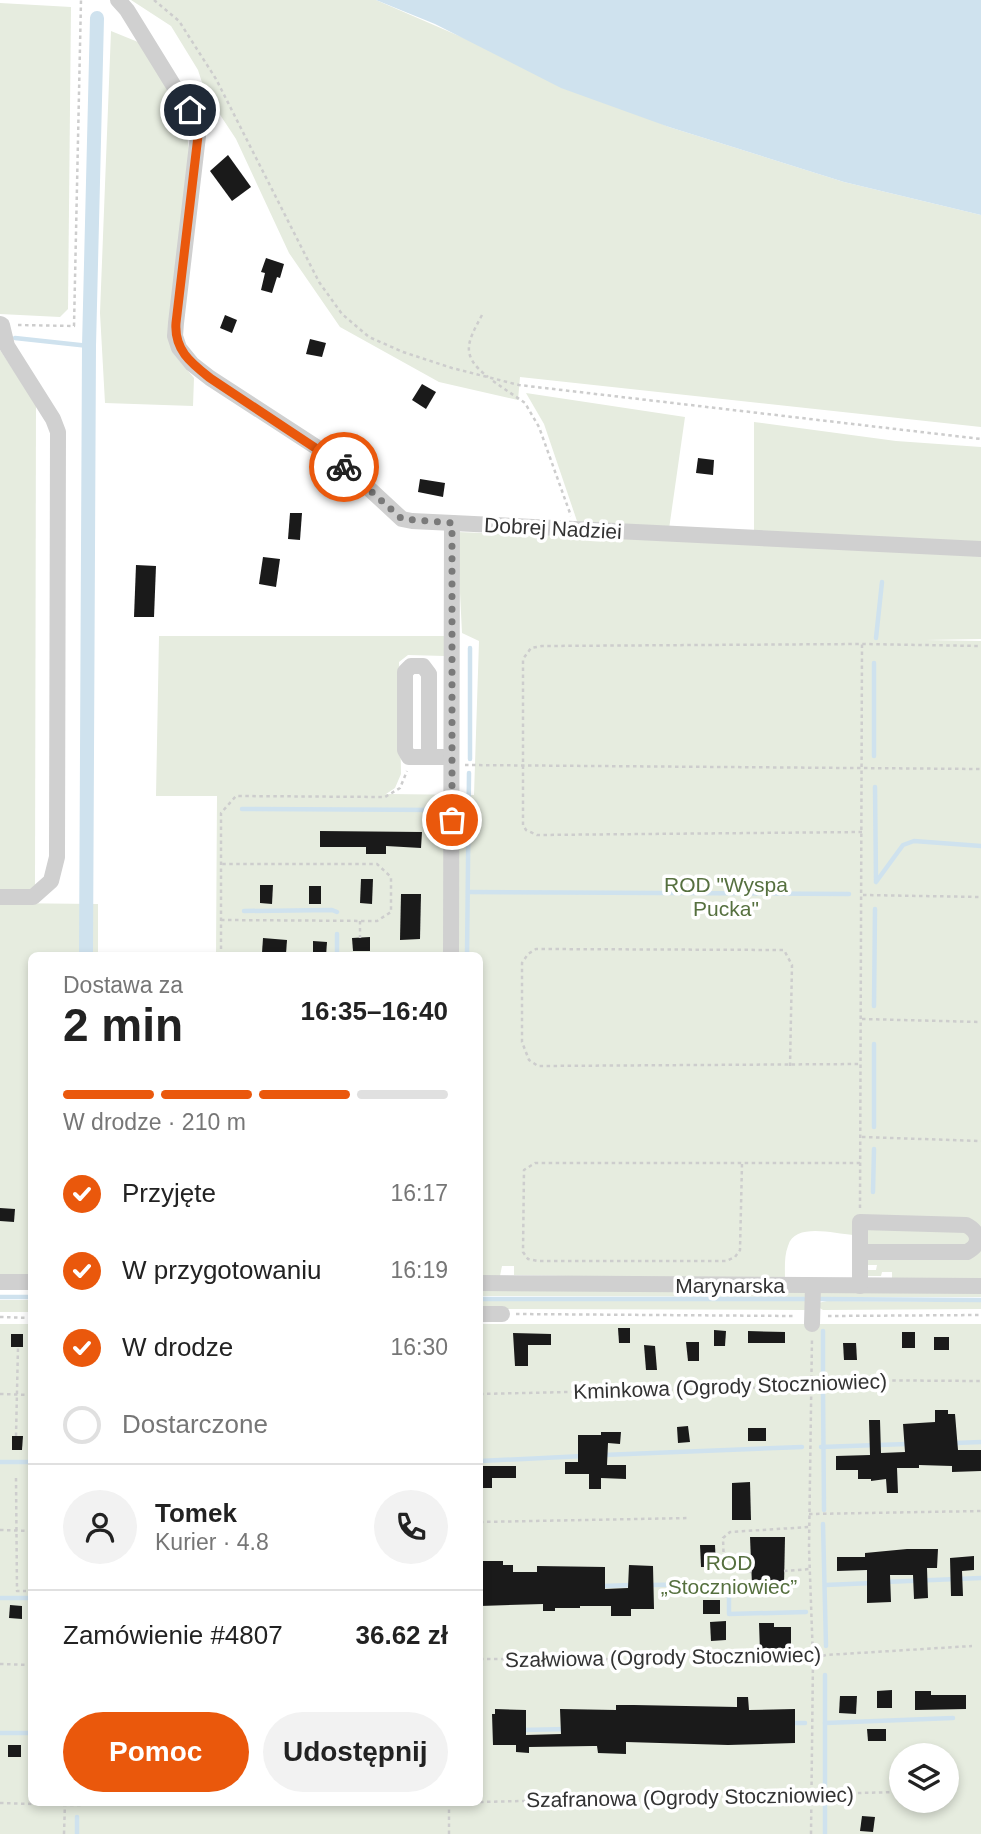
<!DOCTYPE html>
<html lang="pl">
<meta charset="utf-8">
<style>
:root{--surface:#fff;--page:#f2f2f2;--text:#222;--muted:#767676;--line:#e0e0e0;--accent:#ea580c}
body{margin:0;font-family:Arial,sans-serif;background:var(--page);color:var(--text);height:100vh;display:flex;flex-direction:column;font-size:26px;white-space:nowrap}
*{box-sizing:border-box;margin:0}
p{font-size:23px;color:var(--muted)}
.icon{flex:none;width:38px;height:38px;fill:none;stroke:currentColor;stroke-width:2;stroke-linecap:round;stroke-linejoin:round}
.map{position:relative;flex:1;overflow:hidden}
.details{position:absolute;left:28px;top:952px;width:455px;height:854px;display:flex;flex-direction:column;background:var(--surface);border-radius:10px;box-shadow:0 4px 10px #0003}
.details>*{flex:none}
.buttons{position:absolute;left:889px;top:1743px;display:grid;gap:14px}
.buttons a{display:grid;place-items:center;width:70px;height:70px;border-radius:50%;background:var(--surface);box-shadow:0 4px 10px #0003;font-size:35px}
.pin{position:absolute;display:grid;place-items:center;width:60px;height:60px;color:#fff;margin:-30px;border:4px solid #fff;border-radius:50%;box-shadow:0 2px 7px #0007}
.courier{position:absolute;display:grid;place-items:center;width:70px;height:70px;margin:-35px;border:5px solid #ea580c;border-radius:50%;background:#fff;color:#222;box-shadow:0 2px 9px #0007}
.head em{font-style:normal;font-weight:600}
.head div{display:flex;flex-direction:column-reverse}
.head{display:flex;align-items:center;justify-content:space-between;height:119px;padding:0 35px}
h1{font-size:46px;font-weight:600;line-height:52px}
.bar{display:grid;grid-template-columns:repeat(4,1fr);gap:10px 7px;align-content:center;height:84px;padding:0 35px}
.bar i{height:9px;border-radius:5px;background:var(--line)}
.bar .active{background:var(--accent)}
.bar p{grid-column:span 4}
.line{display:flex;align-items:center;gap:18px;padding:0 35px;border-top:2px solid var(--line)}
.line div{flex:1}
.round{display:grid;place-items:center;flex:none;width:74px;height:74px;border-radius:37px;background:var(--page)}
ol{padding:0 35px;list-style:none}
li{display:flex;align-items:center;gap:21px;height:77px}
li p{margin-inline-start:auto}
li .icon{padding:7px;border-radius:50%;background:var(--accent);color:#fff;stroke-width:4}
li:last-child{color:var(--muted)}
li i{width:38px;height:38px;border:4px solid var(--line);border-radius:50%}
.cta{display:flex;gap:14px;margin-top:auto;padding:14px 35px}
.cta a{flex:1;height:80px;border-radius:42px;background:var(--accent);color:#fff;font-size:28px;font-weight:600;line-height:80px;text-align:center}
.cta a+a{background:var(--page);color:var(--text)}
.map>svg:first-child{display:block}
</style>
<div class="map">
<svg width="981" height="1834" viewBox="0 0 981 1834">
<rect width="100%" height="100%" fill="#fff"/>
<g fill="#e6ecdf" fill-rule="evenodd">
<polygon points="131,0 376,0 669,127 844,182 981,215 981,427 520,377 518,400 439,382 340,327 289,253 236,139 205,92 198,70 171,26"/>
<polygon points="0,3 71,7 68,309 60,317 0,314"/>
<polygon points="111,31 138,42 183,111 190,155 168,336 173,353 194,378 193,406 105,403 100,313"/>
<polygon points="0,350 36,404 35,885 28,891 0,891"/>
<polygon points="526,393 685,417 669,529 578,524 544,424"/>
<path d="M754 422 896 441 981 447V639L925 640 981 641V1280L892 1279V1272H882L881 1276H868L865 1270H876L877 1265H854L853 1235C834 1234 795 1222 788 1246 784 1256 785 1269 785 1280L514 1275V1266H502L500 1276H480V956L216 955 217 796H156L159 636H444L445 656 408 655 399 662 401 774 395 788 386 794 474 795 479 641 462 633 457 532 584 537 754 531Z"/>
<polygon points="0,903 98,904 98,955 32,956 31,1277 0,1277"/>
<polygon points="480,1289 810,1291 809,1297 480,1296"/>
<polygon points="818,1291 981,1292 981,1297 818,1297"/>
<rect x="0" y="1300" width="31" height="12"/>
<polygon points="480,1300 809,1301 805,1310 480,1309"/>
<polygon points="827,1301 981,1302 981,1309 823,1310 818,1307 818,1303"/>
<path d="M0 1324H31L32 1802H480V1324H981V1834H0ZM901 1755H947V1801H901Z"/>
</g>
<polygon fill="#cfe2ee" points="376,0 981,0 981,215 844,182 669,127 561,88 435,24"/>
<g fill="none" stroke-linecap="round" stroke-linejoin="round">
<g stroke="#cfe2ee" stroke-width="4.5">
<polyline points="15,338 89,346"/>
<polyline points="876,638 882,582"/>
<polyline points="874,663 874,756"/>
<polyline points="470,759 470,648"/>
<polyline points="875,787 876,881"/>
<polyline points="242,809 440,810"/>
<polyline points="876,882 903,845 914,841 981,846"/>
<polyline points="468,892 849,894"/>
<polyline points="244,911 332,910 337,912"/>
<polyline points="337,956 337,934"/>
<polyline points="467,956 469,773"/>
<polyline points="874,1006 875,909"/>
<polyline points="874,1044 874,1127"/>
<polyline points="873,1192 874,1149"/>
<polyline points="0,1297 32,1297"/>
<polyline points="480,1299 808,1299"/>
<polyline points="816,1299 981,1300"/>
<polyline points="823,1372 823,1331"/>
<polyline points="823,1390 824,1510"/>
<polyline points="955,1443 981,1442"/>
<polyline points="821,1447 907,1444"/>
<polyline points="603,1455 802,1447"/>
<polyline points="480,1461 584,1456"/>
<polyline points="0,1462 32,1462"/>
<polyline points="823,1524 826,1646"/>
<polyline points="885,1582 981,1578"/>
<polyline points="648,1585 729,1584 729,1614 806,1612"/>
<polyline points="825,1585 873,1583"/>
<polyline points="602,1586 632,1585"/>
<polyline points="0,1598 32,1598"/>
<polyline points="825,1675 825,1787"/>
<polyline points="792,1723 805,1723"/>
<polyline points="825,1723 953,1718"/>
<polyline points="523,1730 567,1729"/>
<polyline points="0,1733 32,1733"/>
<polyline points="77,1834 77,1817"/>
<polyline points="825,1834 825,1802"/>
</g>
<polyline stroke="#cfe2ee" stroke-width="14" points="86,956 89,346 97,18"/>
</g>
<g fill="#1a1a1a">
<polygon points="228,155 251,187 232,201 210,171"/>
<polygon points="266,258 284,264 280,278 277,277 272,293 261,290 265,273 261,272"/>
<polygon points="225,315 237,320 232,333 220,328"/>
<polygon points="310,339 326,343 322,357 306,354"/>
<polygon points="422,384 436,392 426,409 412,400"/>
<polygon points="698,458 714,460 713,475 696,473"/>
<polygon points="420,479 445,483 443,497 418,492"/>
<polygon points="290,513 302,513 300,540 288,539"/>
<polygon points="263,557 280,559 276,587 259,584"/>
<polygon points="136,565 156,566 154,617 134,617"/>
<polygon points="320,831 422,832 421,848 386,846 386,854 366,854 366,847 320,847"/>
<polygon points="361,879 373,879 372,904 360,903"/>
<polygon points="260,885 273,885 272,904 260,903"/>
<rect x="309" y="886" width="12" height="18"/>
<polygon points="401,894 421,894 420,939 400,940"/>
<polygon points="370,937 370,951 353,951 352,938"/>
<polygon points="263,938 287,940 286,954 262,953"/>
<polygon points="313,941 327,942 326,956 313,956"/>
<polygon points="0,1208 15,1209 14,1222 0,1221"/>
<polygon points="618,1328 630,1328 630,1343 619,1343"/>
<polygon points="714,1330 726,1331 725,1346 714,1346"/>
<polygon points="748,1331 785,1332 785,1343 748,1343"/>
<rect x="902" y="1332" width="13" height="16"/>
<polygon points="513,1333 551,1334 551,1345 528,1345 528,1366 515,1366"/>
<rect x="11" y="1334" width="12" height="13"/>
<rect x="934" y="1337" width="15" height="13"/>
<polygon points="686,1342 699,1342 699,1361 688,1361"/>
<polygon points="843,1343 856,1343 857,1360 844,1360"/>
<polygon points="644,1345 655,1346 657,1370 646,1370"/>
<polygon points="935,1410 948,1410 948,1414 955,1414 958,1450 981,1450 981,1471 952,1472 952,1466 919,1465 919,1468 897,1468 898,1493 887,1493 886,1479 871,1481 871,1479 858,1479 858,1470 836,1470 836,1456 870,1455 869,1420 880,1420 881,1453 905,1452 903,1424 935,1422"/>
<polygon points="688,1426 690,1442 678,1443 677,1427"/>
<rect x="748" y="1428" width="18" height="13"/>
<polygon points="601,1432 621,1432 620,1444 608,1443 607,1465 626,1465 626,1479 601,1478 601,1489 589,1489 589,1474 565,1474 565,1462 578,1462 578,1435 601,1435"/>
<polygon points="12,1436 23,1436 22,1450 12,1450"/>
<polygon points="480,1466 516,1466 516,1478 492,1478 492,1488 481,1488"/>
<polygon points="750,1482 751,1520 732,1520 732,1483"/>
<polygon points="750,1537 785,1537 784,1585 752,1585"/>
<polygon points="700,1545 715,1545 716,1567 701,1567"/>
<polygon points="907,1549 938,1549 937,1568 927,1568 928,1598 914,1599 913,1575 890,1575 891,1602 867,1603 867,1570 837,1571 837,1557 865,1557 865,1553"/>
<polygon points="974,1556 974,1570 962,1571 963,1596 951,1596 950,1558"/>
<polygon points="480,1561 503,1561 503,1565 513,1565 513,1572 537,1572 537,1566 605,1567 605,1589 628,1588 629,1565 653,1566 654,1609 631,1609 631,1616 611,1616 611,1606 580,1606 580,1608 555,1608 555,1611 543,1611 543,1604 480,1606"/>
<rect x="703" y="1600" width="17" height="14"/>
<polygon points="10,1605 22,1606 22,1619 9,1618"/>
<polygon points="726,1621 726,1640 711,1641 710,1622"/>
<polygon points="759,1623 774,1623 774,1627 791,1627 791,1649 777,1649 776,1652 760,1652"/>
<polygon points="892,1690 892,1708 877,1708 877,1691"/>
<polygon points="915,1691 931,1691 931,1695 966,1695 966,1709 915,1710"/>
<polygon points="840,1696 857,1696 856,1714 839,1713"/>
<polygon points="737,1697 748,1697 749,1710 795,1709 795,1743 728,1745 626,1742 626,1754 598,1753 597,1746 593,1746 529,1747 529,1753 516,1752 516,1745 493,1745 492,1714 495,1714 495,1709 526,1710 526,1735 561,1734 560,1709 616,1710 616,1705 634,1705 737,1707"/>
<polygon points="867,1729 886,1729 886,1741 868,1741"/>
<rect x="8" y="1745" width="13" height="12"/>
<polygon points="862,1816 875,1817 873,1832 860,1831"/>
</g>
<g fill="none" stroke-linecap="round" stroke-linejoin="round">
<g stroke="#cdcdcd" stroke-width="2.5" stroke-dasharray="3.5 3.5" stroke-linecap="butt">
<polyline points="154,0 179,21 216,79 319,282 342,314 369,337 403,352 452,368 519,385 981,439"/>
<path d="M482 315C467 343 460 355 488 377"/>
<polyline points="18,325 74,326 81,0"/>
<polyline points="493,381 525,403 539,427 571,516"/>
<polyline points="465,765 981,769"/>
<polyline points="862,832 537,835 526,830 523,825 523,659 531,648 542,646 862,644 981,646"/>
<polyline points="863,895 981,897"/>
<polyline points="221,920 377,921 391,912 391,877 377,864 222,864"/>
<polyline points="360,921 360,938"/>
<polyline points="221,956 221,813 236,796 385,797 400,788 407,771"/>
<polyline points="862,1019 981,1022"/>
<polyline points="790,1066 792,965 784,950 536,949 528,954 522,963 522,1042 529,1060 538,1066 861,1064"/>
<polyline points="862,1137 981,1141"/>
<polyline points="742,1164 740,1250 735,1257 726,1261 538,1261 528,1259 523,1252 524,1170 535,1163 860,1163"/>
<polyline points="860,1208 862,644"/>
<polyline points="516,1314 796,1316"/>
<polyline points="828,1316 981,1315"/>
<polyline points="0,1317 32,1318"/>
<polyline points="0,1394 32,1395"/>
<polyline points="480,1394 788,1387 825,1380 981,1381"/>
<polyline points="16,1436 18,1347"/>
<polyline points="16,1478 17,1591 26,1591"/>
<polyline points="809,1514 981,1511"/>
<polyline points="480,1522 690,1518"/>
<polyline points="0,1530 32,1531"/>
<polyline points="724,1561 735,1560 752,1573"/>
<polyline points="724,1566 723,1538 730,1532 809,1527"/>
<polyline points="784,1571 810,1569"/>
<polyline points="480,1659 813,1659 826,1655 972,1646"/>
<polyline points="0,1664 32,1665"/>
<polyline points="947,1790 951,1790"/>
<polyline points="480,1802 901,1792"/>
<polyline points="0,1803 65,1805 450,1802"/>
<polyline points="64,1834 65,1802"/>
<polyline points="449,1834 449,1802"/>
<polyline points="811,1834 813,1659 809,1548 812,1338"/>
</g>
<g stroke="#d0d0d0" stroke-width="16">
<polyline points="118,0 127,10 196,122 198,136 176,323 175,336 179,348 192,364 210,378 327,454 350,471 402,519 412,521 981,549"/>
<polyline points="0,324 2,325 7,346 53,419 58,432 57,857 51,881 33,897 0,897"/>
<polyline points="429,757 429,674 423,666 411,666 405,672 405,750 409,757 444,757"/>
<polyline points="451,956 452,523"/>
<polyline points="0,1282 32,1282"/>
<polyline points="480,1283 981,1286"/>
<path d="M860 1286V1222L966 1225C980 1232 981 1245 967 1252H860"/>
<polyline points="480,1314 502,1314"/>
<polyline points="812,1324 813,1286"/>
</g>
</g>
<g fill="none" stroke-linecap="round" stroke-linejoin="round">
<polyline stroke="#7a7a7a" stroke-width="7" stroke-dasharray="0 12.6" points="344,467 402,519 452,523 452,820"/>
<path stroke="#ea580c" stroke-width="9" d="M190 110 196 122 198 136 176 323C174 350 191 363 210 378L344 467"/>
</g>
<g text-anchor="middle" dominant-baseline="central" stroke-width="7" stroke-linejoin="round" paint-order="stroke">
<g font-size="21" fill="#333" stroke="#fff">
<text transform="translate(553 528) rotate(3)">Dobrej Nadziei</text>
<text x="730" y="1285">Marynarska</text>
<text transform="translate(730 1386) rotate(-2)">Kminkowa (Ogrody Stoczniowiec)</text>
<text transform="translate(663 1657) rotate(-1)">Szałwiowa (Ogrody Stoczniowiec)</text>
<text transform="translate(690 1797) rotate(-1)">Szafranowa (Ogrody Stoczniowiec)</text>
</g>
<g font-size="21" fill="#56703f" stroke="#fff">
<text x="726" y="884">ROD "Wyspa<tspan x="726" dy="24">Pucka"</tspan></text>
<text x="729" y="1562">ROD<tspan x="729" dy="24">„Stoczniowiec”</tspan></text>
</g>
</g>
</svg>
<div class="buttons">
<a><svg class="icon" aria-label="layers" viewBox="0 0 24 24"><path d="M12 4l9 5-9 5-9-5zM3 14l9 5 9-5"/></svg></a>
</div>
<div class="pin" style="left:452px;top:820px;background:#ea580c"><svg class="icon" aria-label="bag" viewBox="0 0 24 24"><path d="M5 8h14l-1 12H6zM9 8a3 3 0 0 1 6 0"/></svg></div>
<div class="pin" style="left:190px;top:110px;background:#1f2937"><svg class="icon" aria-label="home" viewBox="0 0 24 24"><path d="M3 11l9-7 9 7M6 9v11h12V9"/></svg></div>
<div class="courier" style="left:344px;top:467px"><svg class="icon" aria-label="bike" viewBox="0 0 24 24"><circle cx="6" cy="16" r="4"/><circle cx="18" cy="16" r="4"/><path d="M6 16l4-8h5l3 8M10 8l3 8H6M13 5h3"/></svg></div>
<section class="details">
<div class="head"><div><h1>2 min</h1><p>Dostawa za</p></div><em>16:35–16:40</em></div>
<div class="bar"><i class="active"></i><i class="active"></i><i class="active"></i><i></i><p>W drodze · 210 m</p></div>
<ol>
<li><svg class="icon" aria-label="check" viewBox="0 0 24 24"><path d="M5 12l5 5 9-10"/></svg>Przyjęte<p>16:17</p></li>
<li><svg class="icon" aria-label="check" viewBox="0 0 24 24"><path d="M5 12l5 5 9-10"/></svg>W przygotowaniu<p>16:19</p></li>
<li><svg class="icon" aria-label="check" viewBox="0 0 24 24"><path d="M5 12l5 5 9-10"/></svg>W drodze<p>16:30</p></li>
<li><i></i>Dostarczone</li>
</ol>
<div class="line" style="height:126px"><a class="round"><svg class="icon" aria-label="person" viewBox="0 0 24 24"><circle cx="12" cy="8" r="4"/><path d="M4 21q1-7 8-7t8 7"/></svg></a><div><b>Tomek</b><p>Kurier · 4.8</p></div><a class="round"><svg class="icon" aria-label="phone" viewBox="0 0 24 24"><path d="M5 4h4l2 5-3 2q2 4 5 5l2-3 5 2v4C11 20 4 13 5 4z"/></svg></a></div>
<div class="line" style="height:91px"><div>Zamówienie #4807</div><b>36.62 zł</b></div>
<div class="cta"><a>Pomoc</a><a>Udostępnij</a></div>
</section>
</div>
